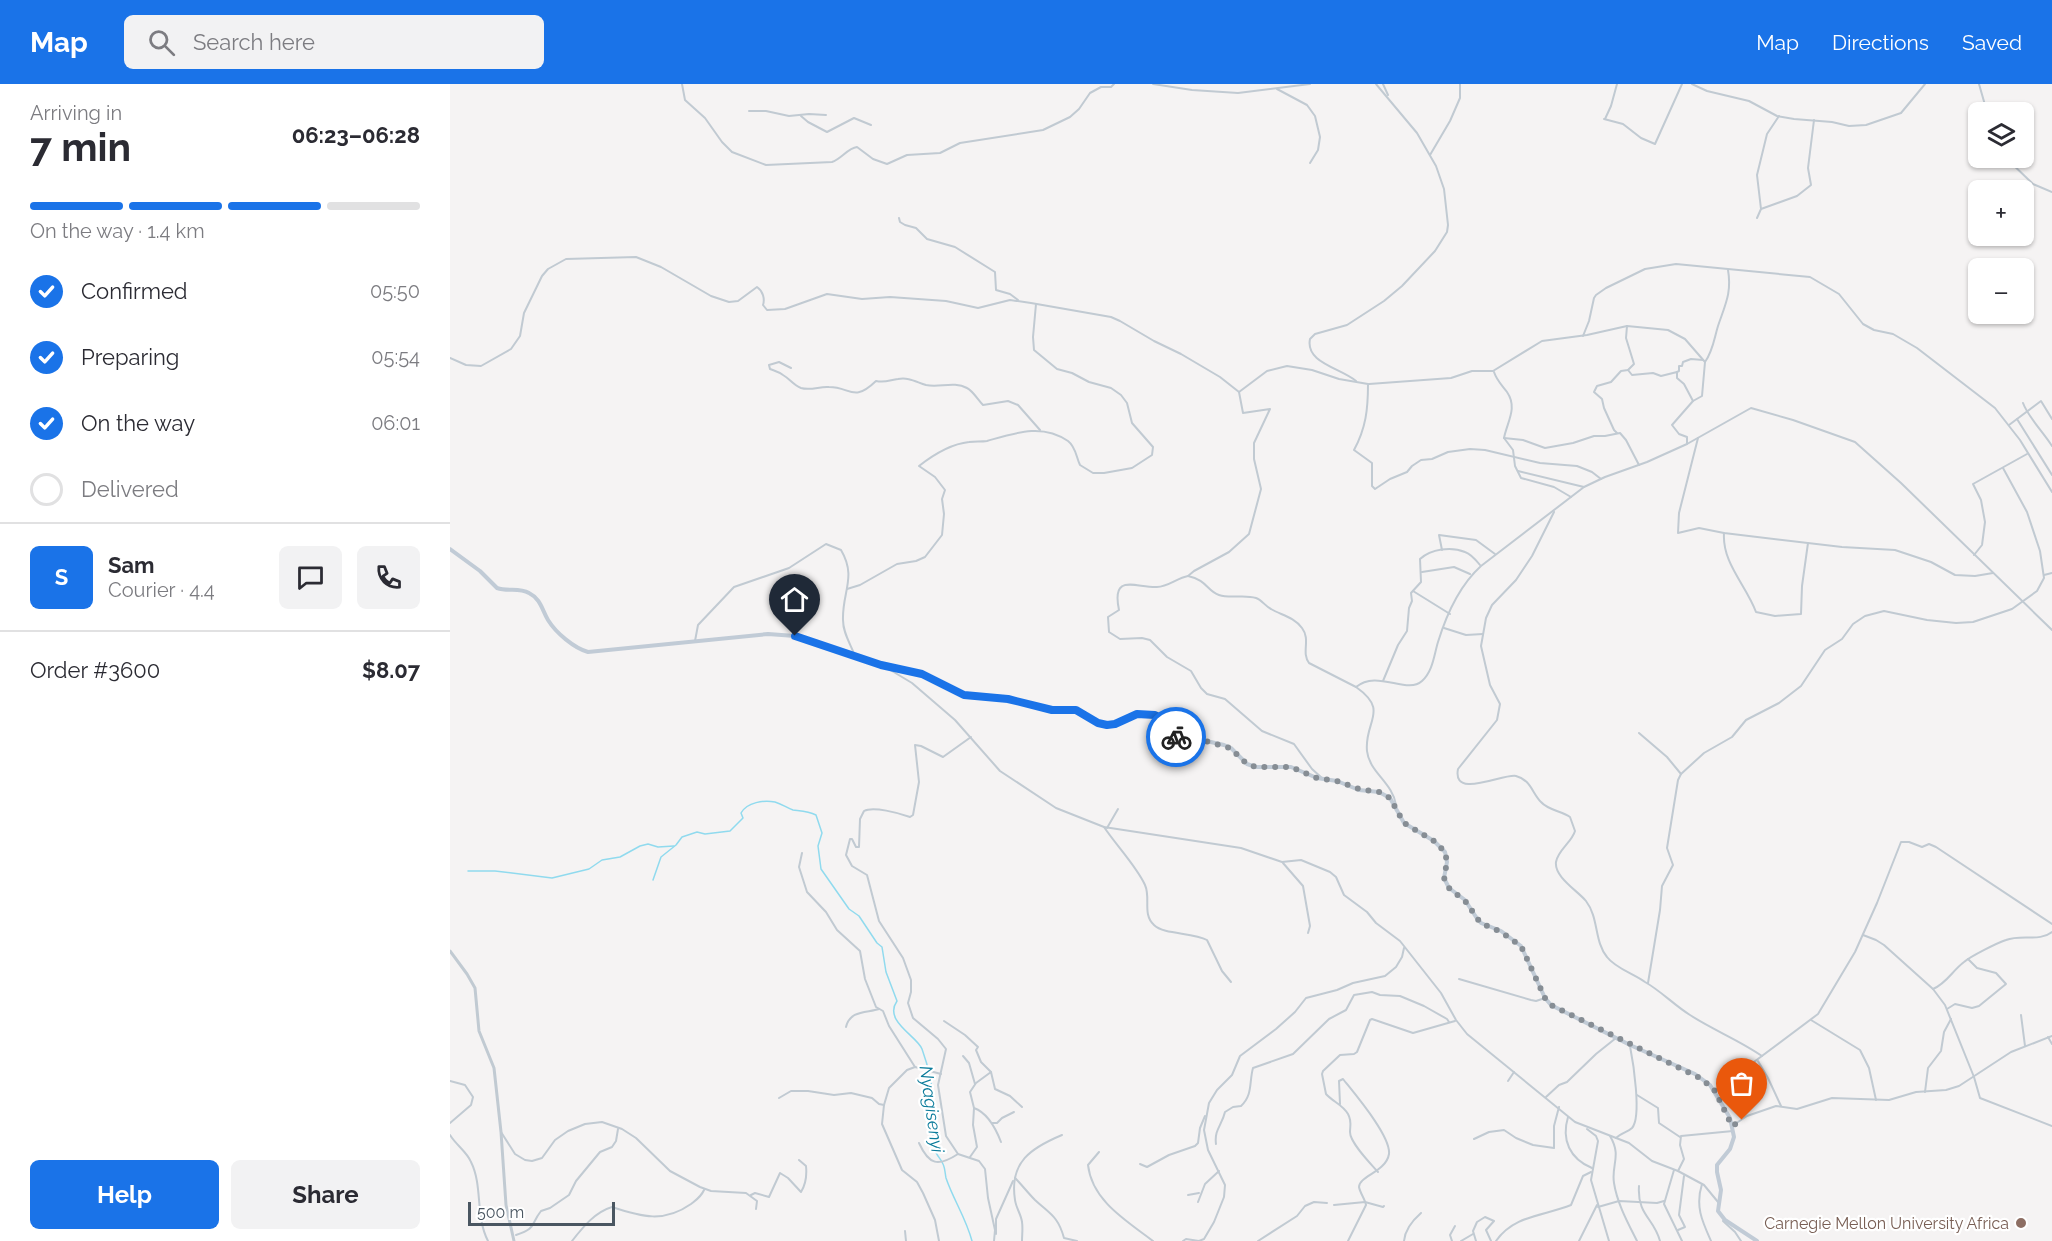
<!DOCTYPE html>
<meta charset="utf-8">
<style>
:root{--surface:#fff;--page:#f2f2f3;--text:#2b2b33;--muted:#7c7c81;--line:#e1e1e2;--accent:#1a73e8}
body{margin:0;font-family:Raleway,sans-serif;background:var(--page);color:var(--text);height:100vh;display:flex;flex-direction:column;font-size:22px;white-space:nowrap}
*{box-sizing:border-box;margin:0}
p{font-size:20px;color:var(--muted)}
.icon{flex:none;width:33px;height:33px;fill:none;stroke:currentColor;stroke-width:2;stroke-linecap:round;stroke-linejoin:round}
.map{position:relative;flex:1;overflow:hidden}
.panel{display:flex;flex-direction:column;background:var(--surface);width:450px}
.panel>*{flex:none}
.buttons{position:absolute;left:1518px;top:18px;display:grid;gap:12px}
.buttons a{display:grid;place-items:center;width:66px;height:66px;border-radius:9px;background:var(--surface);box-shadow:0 2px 4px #0004;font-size:30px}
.scale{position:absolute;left:18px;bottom:15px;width:147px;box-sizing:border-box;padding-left:6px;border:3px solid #4a5661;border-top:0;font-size:16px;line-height:21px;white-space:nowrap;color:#4a5661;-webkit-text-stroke:4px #fff;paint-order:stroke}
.pin{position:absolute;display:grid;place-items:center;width:51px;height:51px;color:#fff;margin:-62px -26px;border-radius:50% 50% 50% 0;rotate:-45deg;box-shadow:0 0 6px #0007}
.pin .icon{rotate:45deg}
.courier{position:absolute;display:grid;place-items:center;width:60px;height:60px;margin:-30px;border:4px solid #1a73e8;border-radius:50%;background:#fff;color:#222;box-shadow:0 2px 8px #0007}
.summary em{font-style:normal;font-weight:700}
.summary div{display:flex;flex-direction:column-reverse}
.summary{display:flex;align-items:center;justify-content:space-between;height:102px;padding:0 30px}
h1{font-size:39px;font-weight:700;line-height:45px}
.bar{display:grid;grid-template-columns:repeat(4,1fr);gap:9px 6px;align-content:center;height:72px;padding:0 30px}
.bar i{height:8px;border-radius:4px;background:var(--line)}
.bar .current{background:var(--accent)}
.bar p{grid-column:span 4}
.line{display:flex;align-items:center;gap:15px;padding:0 30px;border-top:2px solid var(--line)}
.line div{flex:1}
.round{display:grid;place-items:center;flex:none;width:63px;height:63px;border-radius:9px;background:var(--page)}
ol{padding:0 30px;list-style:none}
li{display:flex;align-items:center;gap:18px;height:66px}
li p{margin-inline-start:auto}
li .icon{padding:6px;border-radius:50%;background:var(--accent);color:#fff;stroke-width:4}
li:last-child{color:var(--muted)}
li i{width:33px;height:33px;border:3px solid var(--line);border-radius:50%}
.cta{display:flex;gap:12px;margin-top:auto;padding:12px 30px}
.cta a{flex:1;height:69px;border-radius:9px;background:var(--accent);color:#fff;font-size:24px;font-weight:700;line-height:69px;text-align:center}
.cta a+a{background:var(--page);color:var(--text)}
header{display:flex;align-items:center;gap:36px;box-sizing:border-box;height:84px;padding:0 30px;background:var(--accent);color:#fff}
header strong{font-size:28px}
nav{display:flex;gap:33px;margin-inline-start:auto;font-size:21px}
.search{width:420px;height:54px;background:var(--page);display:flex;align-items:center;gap:15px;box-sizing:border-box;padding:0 21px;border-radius:9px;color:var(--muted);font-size:22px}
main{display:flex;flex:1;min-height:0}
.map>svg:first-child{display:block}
</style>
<header>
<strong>Map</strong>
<div class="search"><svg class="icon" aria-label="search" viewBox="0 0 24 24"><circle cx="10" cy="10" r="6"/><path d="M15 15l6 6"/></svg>Search here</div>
<nav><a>Map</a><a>Directions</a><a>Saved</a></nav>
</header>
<main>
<section class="panel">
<div class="summary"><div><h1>7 min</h1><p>Arriving in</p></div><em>06:23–06:28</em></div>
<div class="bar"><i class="current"></i><i class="current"></i><i class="current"></i><i></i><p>On the way · 1.4 km</p></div>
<ol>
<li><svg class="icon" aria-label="check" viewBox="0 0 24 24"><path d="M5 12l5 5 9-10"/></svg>Confirmed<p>05:50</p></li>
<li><svg class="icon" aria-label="check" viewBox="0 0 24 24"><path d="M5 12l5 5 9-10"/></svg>Preparing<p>05:54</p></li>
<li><svg class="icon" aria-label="check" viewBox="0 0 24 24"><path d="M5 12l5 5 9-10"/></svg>On the way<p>06:01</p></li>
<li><i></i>Delivered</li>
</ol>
<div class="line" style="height:108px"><b class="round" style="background:var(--accent);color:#fff">S</b><div><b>Sam</b><p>Courier · 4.4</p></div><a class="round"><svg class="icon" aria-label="chat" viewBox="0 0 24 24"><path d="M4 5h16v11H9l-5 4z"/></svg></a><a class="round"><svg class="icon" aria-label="phone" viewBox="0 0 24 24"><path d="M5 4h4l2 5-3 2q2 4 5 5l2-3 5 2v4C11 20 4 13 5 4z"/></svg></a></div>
<div class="line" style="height:78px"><div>Order #3600</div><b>$8.07</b></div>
<div class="cta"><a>Help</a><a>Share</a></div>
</section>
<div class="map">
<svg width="1602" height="1157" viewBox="0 0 1602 1157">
<rect width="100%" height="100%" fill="#f5f3f3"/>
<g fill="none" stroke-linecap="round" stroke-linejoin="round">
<g stroke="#90daee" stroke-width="1.5">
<polyline points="18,787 45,787 102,794 139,785 152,776 170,773 190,762 198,760 208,763 224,762"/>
<path d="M203 796 211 773 226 761 232 753 247 748 255 750 280 747 293 734 291 729C297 718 314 716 325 718 332 720 337 724 343 726 351 727 358 727 366 731L372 749 368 762 371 785 399 825 409 832 427 859 432 863 436 888 447 917C433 937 467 952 472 965 478 981 484 1007 483 1023 483 1036 482 1052 484 1064 486 1071 491 1075 493 1080 495 1084 495 1089 496 1094 503 1115 516 1134 522 1157"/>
</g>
<g stroke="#c1cad2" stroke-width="2">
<path d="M232 0 235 16 255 34 272 58 282 68 316 81 382 78C391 75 398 64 407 63L423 75 437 80 457 71 490 69 510 59 593 46 620 33 629 25 640 9 651 3H661L664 0"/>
<polyline points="703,0 742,6 788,9 860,0"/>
<polyline points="933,0 938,11"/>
<polyline points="1242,0 1257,7 1299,17 1327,32 1344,35 1382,38 1399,42 1416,41 1451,29 1475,0"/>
<polyline points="1529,0 1537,28"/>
<polyline points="827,5 857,21 865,32 870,53 868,66 860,79"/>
<polyline points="299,27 316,27 339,32 359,30 376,31"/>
<polyline points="351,32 358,38 377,48 404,34 421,41"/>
<polyline points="1154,35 1173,40 1191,54 1205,60 1232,0"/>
<polyline points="1155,35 1161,22 1167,0"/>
<polyline points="980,71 1000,37 1010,14 1010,0"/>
<polyline points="1556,74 1583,100 1602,108"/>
<polyline points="1311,125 1307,91 1317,50 1329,32"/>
<polyline points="449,134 450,138 455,141 466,144 477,155 505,163 545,188 546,206 560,210 568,216"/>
<polyline points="1307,134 1311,125 1347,112 1361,101 1358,84 1364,36"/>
<polyline points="1133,252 1139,237 1144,214 1146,211 1156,204 1195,185 1226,180 1360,193 1389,210 1413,240 1424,246 1443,250 1467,264 1545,324 1570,356 1602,408"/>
<path d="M0 274 16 281 31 282 61 265 70 252 74 229 92 192 98 185 116 175 186 173 211 183 261 212 279 218 288 217 307 203C313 207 315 215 313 221L317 226 335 225 377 210 412 215 440 213 496 217 528 224 560 216 581 219 661 233 670 237 704 257 731 270 770 293 789 308 793 329 820 325 804 359V375L811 405 799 450 779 468 744 487 738 492C757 496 757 507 769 511 781 515 794 510 806 514 812 516 815 522 821 525 831 531 844 533 852 544 861 556 851 568 859 579L906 603"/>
<path d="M1255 278C1263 267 1264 255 1268 242 1275 221 1282 209 1278 186"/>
<path d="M341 284 329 278 319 281 320 285C325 287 329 288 333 291 340 295 343 301 351 304 361 307 370 302 379 303 401 303 403 319 426 297 435 299 440 296 448 295 459 293 466 298 476 301 489 304 504 297 517 304 523 307 528 316 533 321L558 317 568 321 590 346"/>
<polyline points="1178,286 1182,291 1203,289 1211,292 1227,288 1227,294 1234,300 1243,317"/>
<path d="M1044 288C1047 297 1052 301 1057 308 1068 324 1057 338 1054 354"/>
<polyline points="1227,288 1229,287 1229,282 1232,282 1233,278 1241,275 1253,276"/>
<path d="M906 297C891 284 855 279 860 255L865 250 897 241 934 217 952 202 985 167 997 148 998 141 994 105 986 82 967 49 926 0"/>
<polyline points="919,300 1001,294 1022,287 1043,287 1092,257 1137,251 1177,242 1218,246 1235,255 1255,278 1252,312 1243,317 1222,341 1229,350 1237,353 1237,360"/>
<path d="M789 308 817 287 837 282 862 286 889 295 918 300C918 325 916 344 904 366L922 379V402L925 405 940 395 957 388 962 382 971 376 982 375 998 368 1020 365 1035 366 1090 379 1127 382 1142 388 1151 395"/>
<path d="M1573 319C1578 333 1594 349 1602 362"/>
<polyline points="1567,335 1602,391"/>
<polyline points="1559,341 1591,317 1602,335"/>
<polyline points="1167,349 1164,346 1154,324 1152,315 1144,308 1147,302 1161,298 1171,287 1178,286 1184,280 1176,254 1177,242"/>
<polyline points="1054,354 1073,356 1095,364 1123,359 1144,352 1155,352 1170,349 1176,356 1189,381"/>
<polyline points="1054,354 1063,366 1065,382 1071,394 1104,403 1121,413"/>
<polyline points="1248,354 1229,429 1228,449 1249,444 1274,449 1392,463 1445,466 1481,478 1505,491 1525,492 1543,489"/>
<polyline points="1068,387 1134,403"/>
<path d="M1104 428 1082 472 1066 496 1042 521 1036 534 1031 562 1040 601 1050 620 1047 636 1008 685C1002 716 1054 689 1066 692 1081 696 1082 709 1091 718 1098 726 1111 727 1120 733L1125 747C1122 758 1108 766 1106 778 1104 793 1128 807 1136 817 1149 834 1144 857 1157 873 1165 884 1184 890 1195 898 1211 907 1224 921 1240 931 1263 946 1289 956 1312 972"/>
<path d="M1274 449C1272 479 1296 501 1306 528L1325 532 1351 530 1352 502 1358 459"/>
<polyline points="992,466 989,451 1026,456 1045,470"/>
<polyline points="1524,471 1532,461 1535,438 1531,416 1523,400 1577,370"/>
<polyline points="972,488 1004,483 1020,490"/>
<polyline points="1594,491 1602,489"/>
<path d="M738 492C727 494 718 503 707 503 686 504 661 488 669 526L658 533 659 548 670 555 692 554 700 556 717 573 741 587 751 604 757 610 775 615 812 647 844 660 862 685 872 694"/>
<path d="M397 505 410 501 447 480 466 477 475 473 492 451 494 430 492 415 495 406 485 393 469 382C483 371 500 360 519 358 525 357 531 358 537 357 565 349 592 339 618 357 626 363 626 373 630 381L643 389H654L682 384 702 371 703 363 682 339 677 319 671 311 661 304 639 298 622 289 607 285 584 266 583 253 586 220"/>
<polyline points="963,507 1000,530"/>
<polyline points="994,544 1016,551 1033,550"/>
<path d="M245 557 248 541 284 503 339 484 376 460 391 466C407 493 392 508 393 536 393 549 400 559 405 572"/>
<polyline points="437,584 462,599 505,636 550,687 606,724 654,743 791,764 832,778 851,776 880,788 886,793 894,811 917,828 926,839 950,857 991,909 1006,936 1017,950 1125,1038 1179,1059 1202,1077 1228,1087 1254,1101 1268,1118"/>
<path d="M933 597 948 561 957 547 959 524 962 517 961 509 971 498 970 475C981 465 1001 462 1015 468 1021 470 1026 476 1030 481"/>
<polyline points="1189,649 1217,673 1231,690"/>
<path d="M521 653 493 673 471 662 465 661 469 698 463 731 460 733C449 729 423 722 414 727L410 735 409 763H406L402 755H400L396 771 402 782 417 791 429 837 453 874 461 896V908L458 919 463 934 488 955 496 965 488 1001 496 1052 508 1070 529 1077 535 1085 538 1114 545 1146 544 1157"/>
<path d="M946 721C943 699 919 688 917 667 914 637 940 627 906 603 927 585 957 611 972 597 983 587 984 571 988 558 996 532 1010 501 1031 482L1134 403 1155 393 1197 378 1237 360 1301 324 1343 336 1405 358 1451 399 1602 546"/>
<path d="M654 743C666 761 687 783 695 801 701 814 692 830 704 841 714 851 743 848 757 856L772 887 781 898"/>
<polyline points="657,744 668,725"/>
<polyline points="352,769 349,783 357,808 376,828 387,846 410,867 415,895 426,923 433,927 439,942 465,983"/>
<polyline points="833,779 853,802 860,842 858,849"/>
<polyline points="1413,851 1426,856 1434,861 1483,905 1495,921 1524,993 1530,1014 1602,1042"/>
<polyline points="1009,895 1081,916 1086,917 1095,914"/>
<polyline points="1198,899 1210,826 1212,802 1223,781 1217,764 1228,696 1231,690 1254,669 1282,653 1296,636 1329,619 1351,602 1375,566 1392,555 1403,540 1415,532 1434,527 1477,536 1506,539 1523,538 1562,525 1587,507 1594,494 1590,467 1577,428 1553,384"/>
<path d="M1483 905C1497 899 1502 887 1514 878 1521 872 1547 859 1556 856 1571 850 1590 858 1602 848"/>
<polyline points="1497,925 1505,920 1522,924 1529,922 1556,900 1546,889 1527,884 1518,875"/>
<polyline points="1571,931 1575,962"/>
<polyline points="1361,936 1410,966 1419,984 1426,1016"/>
<polyline points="494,937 515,951 528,963 526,966 531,978 541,988"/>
<path d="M396 943C400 926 417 929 429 925"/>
<polyline points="1598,953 1602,960"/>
<polyline points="513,972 519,979 525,1000"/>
<polyline points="1308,977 1318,994 1331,1022"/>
<polyline points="0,997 15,1001 23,1013 21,1021 0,1039"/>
<polyline points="1058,997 1064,988"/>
<polyline points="1265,1007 1368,930 1405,868 1427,819 1451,758 1459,758 1472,763 1479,760 1486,763 1602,840"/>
<polyline points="1475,1008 1478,984 1491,967 1494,948 1501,935"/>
<polyline points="1187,1011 1208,1024 1209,1039 1230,1053"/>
<polyline points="1096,1013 1109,1001 1117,998 1146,970 1166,954"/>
<polyline points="329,1014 341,1007 358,1007 384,1011 401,1009 422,1014 429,1020 434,1021"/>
<path d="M890 1020 889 997 893 995C904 1009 941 1052 939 1070 936 1088 909 1092 909 1103 910 1109 915 1115 916 1121L898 1157"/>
<path d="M524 1024C538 1029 546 1045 551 1058"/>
<path d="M1118 1033C1111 1056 1120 1075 1142 1084"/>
<polyline points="542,1039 547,1039 552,1034 564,1028"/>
<polyline points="1282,1042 1297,1032 1326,1022 1347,1025 1382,1014 1439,1016 1466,1008 1496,1006 1509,1002 1561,968 1602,952"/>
<polyline points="1137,1045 1146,1052 1148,1057 1141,1096 1159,1157"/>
<polyline points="51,1048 65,1070 75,1076 82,1077 92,1074 105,1056 118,1047 135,1040 152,1038 172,1045 186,1054 220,1087 250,1103 261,1107 296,1109 307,1117 306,1125"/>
<path d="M0 1051C6 1061 17 1068 21 1078 33 1102 25 1132 38 1157"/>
<path d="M1160 1052C1172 1072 1161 1081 1164 1099 1167 1119 1178 1139 1187 1157"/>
<path d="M1166 1054C1171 1049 1178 1048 1182 1044 1192 1033 1183 977 1180 962"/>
<polyline points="1024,1055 1039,1048 1054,1046 1066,1054 1083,1061 1104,1064 1104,1042 1109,1023"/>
<path d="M469 1059C479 1081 488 1083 508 1070"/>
<path d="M766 1060C764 1046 772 1041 775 1028L783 1023 791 1022C803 1011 799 998 803 984L843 970 879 935 896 926 904 911 922 908 930 911 950 912 974 922 997 935 999 938"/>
<path d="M649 1068 638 1081C642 1117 677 1137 703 1157"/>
<polyline points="520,1073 527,1063 523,1041 524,1024 520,1008 526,999 541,988 545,1005 560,1012 572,1023"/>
<polyline points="690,1080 697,1083 719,1071 745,1062 748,1059 750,1044 755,1032"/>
<polyline points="1224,1086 1214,1120 1232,1157"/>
<polyline points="1228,1087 1234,1075 1230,1061 1231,1052 1283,1047"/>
<path d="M928 1088C921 1080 900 1059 900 1048 900 1042 902 1037 898 1030 892 1020 883 1018 876 1010L872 990 873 987 890 971 904 970 907 968 920 936 922 935 963 949 1005 937"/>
<path d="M565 1094C572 1101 578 1109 585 1116 600 1130 608 1132 614 1154L627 1157"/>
<path d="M1252 1100C1245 1122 1252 1137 1261 1157"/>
<path d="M1189 1102C1187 1131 1204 1134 1210 1157"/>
<path d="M301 1111 305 1109 319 1113 330 1089 338 1094 351 1108C356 1100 357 1092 356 1082L349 1076"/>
<polyline points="738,1111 749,1109"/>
<polyline points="748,1118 755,1100 769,1087"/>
<polyline points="884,1121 915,1118 933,1123 934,1122"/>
<polyline points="1148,1123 1169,1117 1207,1119 1214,1117"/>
<polyline points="1273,1137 1285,1148 1291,1157"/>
<polyline points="1228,1146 1235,1143 1229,1131 1234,1092"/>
<polyline points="455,1147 456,1157"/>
<polyline points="546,1150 546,1135 563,1097"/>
<path d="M66 1151C87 1144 80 1141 91 1127L100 1124 119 1111 126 1097 150 1068 162 1063 166 1057 168 1045"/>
<path d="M122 1157C133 1143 145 1128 162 1123 192 1133 214 1139 241 1120 246 1116 251 1113 254 1106"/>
<polyline points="489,1157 485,1136 473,1109 467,1098 452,1086 432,1040 434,1021 439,1004 457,986 465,983 491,990"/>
<path d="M572 1157C572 1151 573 1144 572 1138 571 1130 566 1124 565 1116 559 1078 581 1064 612 1051"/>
<polyline points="733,1157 736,1155 749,1157 754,1155 764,1138 774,1113 775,1101 758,1066 754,1046 759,1019 767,1006 782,991 790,972 826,945 845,928 856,914 887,906 903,899 935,892 946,883 952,873 954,864"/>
<polyline points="808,1157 847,1132 855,1122 864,1118 877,1119"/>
<path d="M954 1157C955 1145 963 1136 971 1129"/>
<polyline points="1002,1157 1000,1151 1005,1142"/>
<polyline points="1011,1157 1023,1150"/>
<polyline points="1026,1157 1023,1147 1027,1138 1035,1133 1044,1137 1036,1146 1041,1157"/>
<path d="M1046 1157C1064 1131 1094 1132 1121 1121L1133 1092 1141 1088"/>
<polyline points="1129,1157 1147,1121"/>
</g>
<polyline stroke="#c1cad2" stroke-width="3" points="0,867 17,890 25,904 29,947 44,984 51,1048 56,1121 64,1157"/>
<path stroke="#c1cbd6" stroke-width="4" d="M0 465 30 487 47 504C58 508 69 503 79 509 91 515 92 526 98 536 106 549 124 564 138 568L318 550 345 552 431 581 472 589 514 611 558 615 602 626H626L648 638 657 641 665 640 687 630 705 631 715 636 730 656H752L774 661 781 664 797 680 806 683H841L867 694 887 697 909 706 929 708 940 714 954 739 984 757 995 768 997 778 994 794 999 804 1015 816 1026 833 1031 839 1051 847 1071 862 1095 914 1101 921 1180 961 1245 990 1260 1001 1280 1034 1284 1053 1280 1065 1267 1081V1088L1271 1106 1268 1127 1275 1136 1307 1157"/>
</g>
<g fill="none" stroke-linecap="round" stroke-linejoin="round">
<polyline stroke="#868d94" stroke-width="6" stroke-dasharray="0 10.8" points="726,653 735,657 752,656 780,664 797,680 806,683 841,683 867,694 887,697 909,705 929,708 940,714 954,739 984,757 995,768 997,778 994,794 999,804 1017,819 1026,833 1031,839 1051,848 1071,862 1095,914 1101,921 1252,995 1265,1007 1282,1042 1292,1036"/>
<polyline stroke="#1a73e8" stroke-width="8" points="345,552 431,581 472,590 514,611 558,615 602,626 626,626 648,639 657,641 665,640 687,630 705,631 715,636 726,653"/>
</g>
<circle fill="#8d6e63" stroke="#fff" stroke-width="2" cx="1571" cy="1139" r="6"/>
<g text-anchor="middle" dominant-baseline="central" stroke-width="4.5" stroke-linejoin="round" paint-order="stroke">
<g font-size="16" fill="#785e54" stroke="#fff" text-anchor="end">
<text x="1559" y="1139">Carnegie Mellon University Africa</text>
</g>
<g font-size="18" font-style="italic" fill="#0c7c9b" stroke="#fff">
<text transform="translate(482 1025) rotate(82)">Nyagisenyi</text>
</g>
</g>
</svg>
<div class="buttons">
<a><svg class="icon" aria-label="layers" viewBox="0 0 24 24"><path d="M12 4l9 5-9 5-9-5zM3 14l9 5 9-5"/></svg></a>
<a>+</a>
<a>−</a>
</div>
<div class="scale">500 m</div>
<div class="pin" style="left:1292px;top:1036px;background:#ea580c"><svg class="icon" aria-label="bag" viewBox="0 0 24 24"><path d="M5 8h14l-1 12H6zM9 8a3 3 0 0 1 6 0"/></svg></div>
<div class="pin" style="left:345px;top:552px;background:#1f2937"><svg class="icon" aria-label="home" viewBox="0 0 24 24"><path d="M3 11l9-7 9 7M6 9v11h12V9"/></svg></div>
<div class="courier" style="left:726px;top:653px"><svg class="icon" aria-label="bike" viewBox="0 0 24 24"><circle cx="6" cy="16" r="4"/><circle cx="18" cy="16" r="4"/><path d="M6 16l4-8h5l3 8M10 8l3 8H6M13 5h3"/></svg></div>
</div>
</main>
